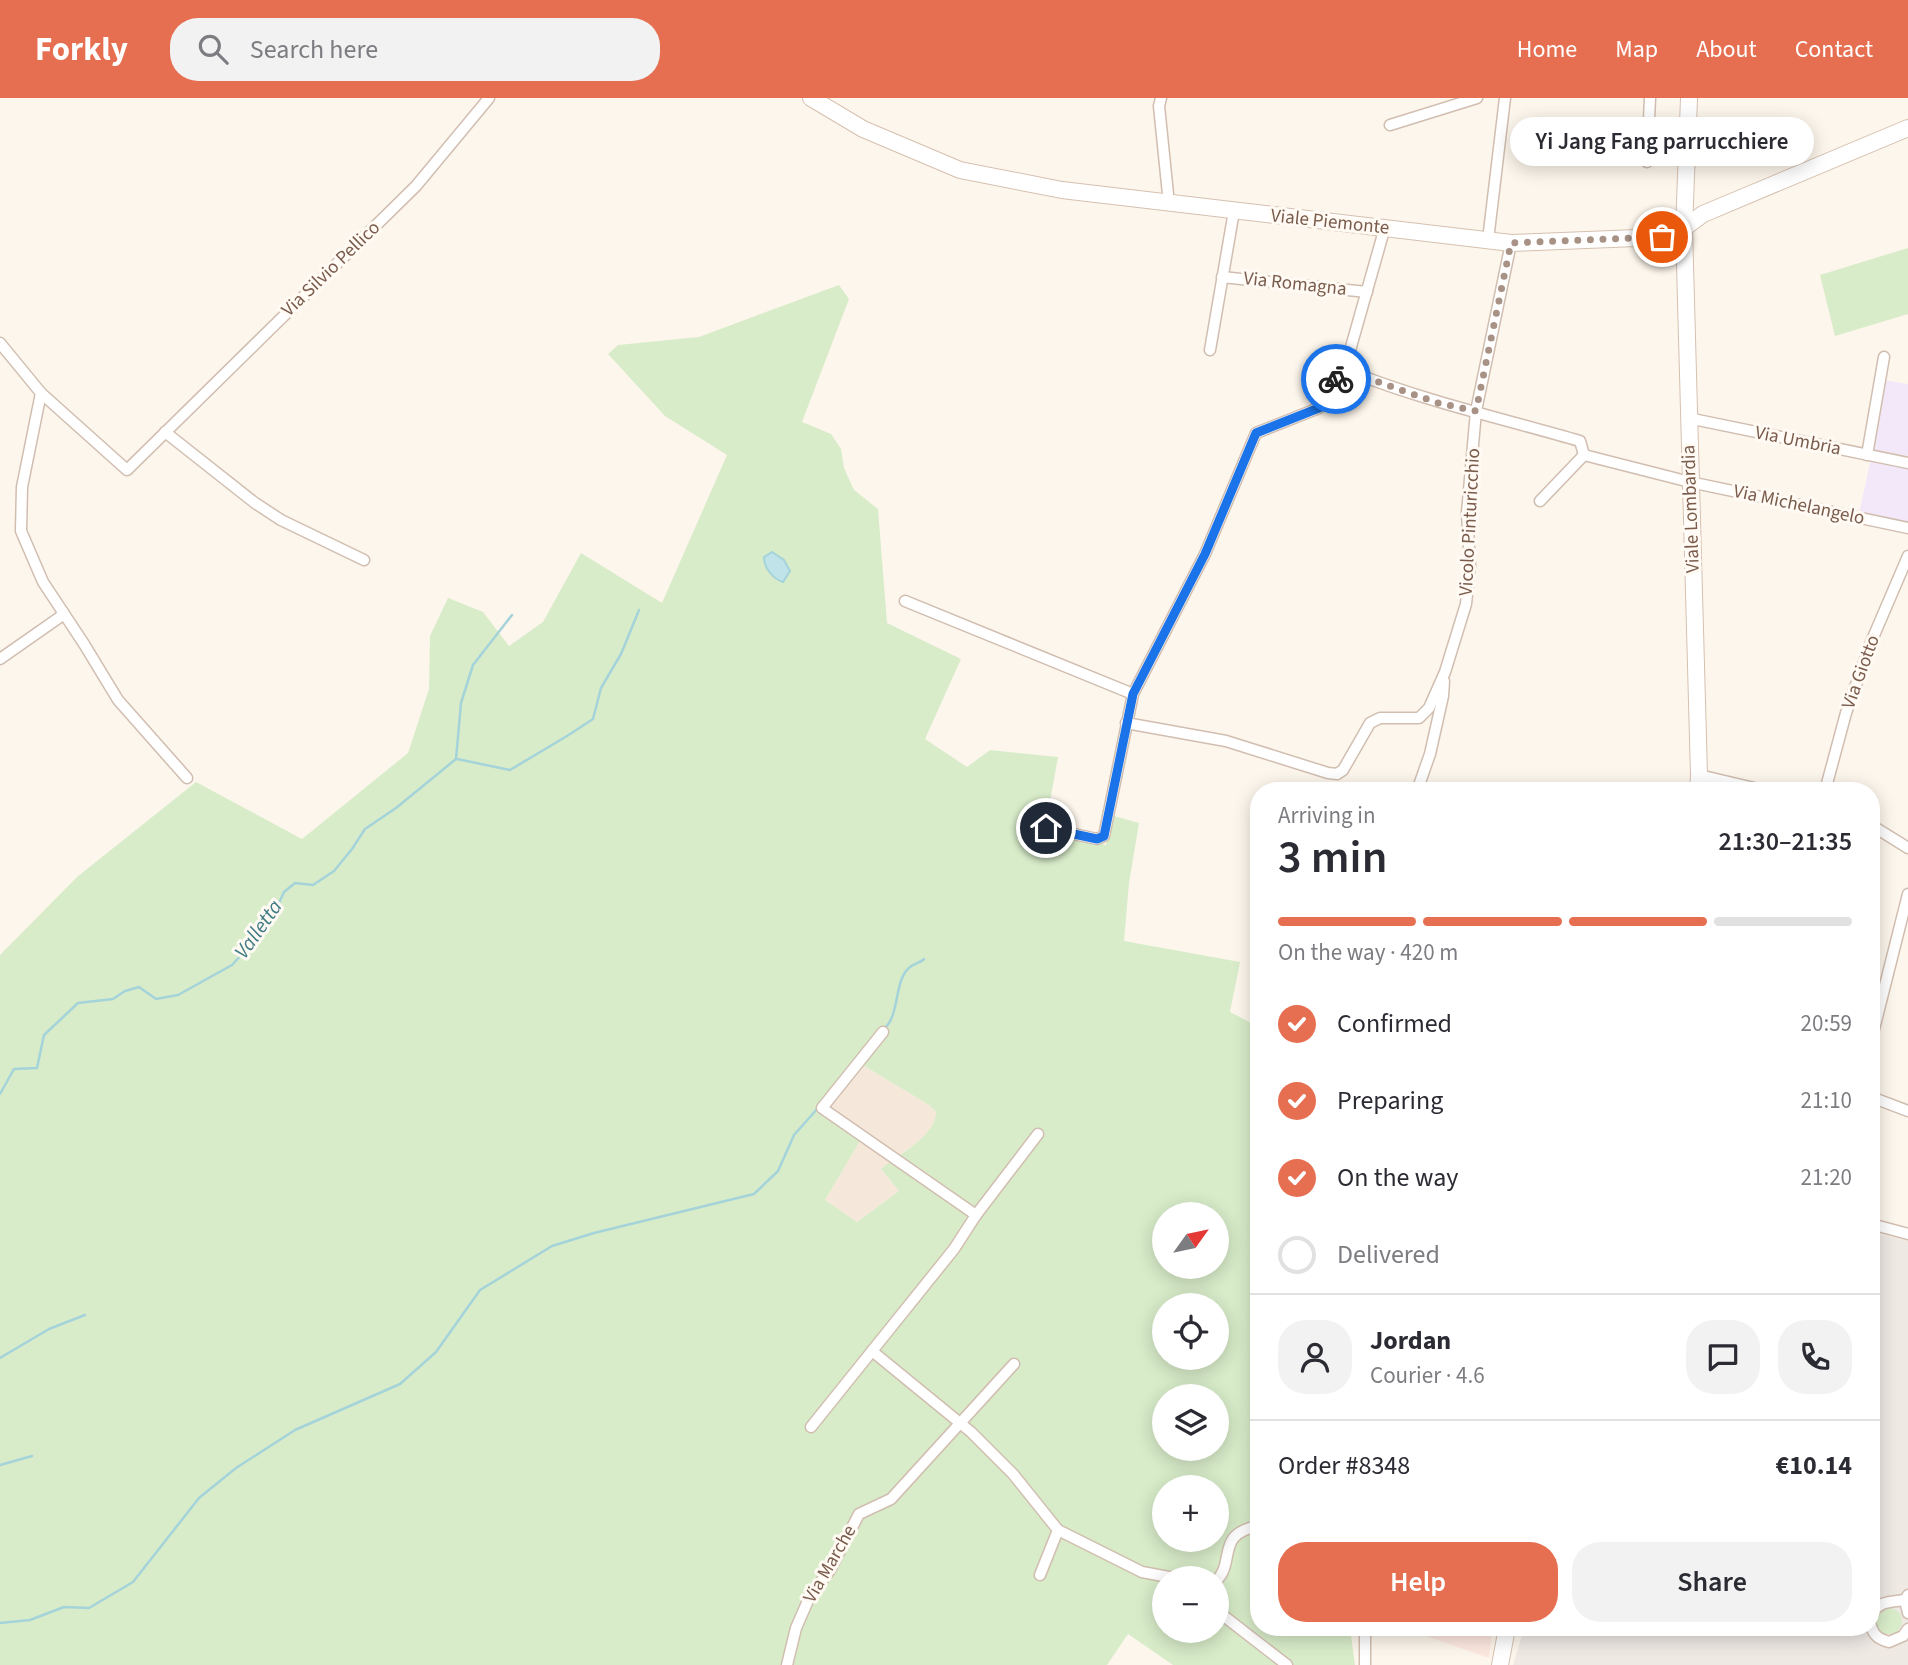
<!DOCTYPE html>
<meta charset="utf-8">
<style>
:root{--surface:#fff;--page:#f2f2f3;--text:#2b2b33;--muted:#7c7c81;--line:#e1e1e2;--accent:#e76f51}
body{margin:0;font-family:"Source Sans 3",sans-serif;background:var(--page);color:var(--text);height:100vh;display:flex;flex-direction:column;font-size:26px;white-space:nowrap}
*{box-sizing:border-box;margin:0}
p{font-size:23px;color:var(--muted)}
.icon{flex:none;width:38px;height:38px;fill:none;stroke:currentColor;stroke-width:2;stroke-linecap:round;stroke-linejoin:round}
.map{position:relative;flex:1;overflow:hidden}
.drawer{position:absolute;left:1250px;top:684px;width:630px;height:854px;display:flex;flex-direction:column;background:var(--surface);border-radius:28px;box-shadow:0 4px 18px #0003}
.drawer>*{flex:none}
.needle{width:46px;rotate:57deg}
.fabs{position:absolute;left:1152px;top:1104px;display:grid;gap:14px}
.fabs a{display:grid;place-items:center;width:77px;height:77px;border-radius:50%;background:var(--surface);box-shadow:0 4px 18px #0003;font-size:35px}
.pin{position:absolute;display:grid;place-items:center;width:60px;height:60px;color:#fff;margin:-30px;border:4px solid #fff;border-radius:50%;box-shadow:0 2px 7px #0007}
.courier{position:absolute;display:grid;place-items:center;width:70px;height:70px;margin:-35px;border:5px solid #1a73e8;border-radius:50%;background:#fff;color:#222;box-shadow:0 2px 9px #0007}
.bubble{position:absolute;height:49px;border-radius:24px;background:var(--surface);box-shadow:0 4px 18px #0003;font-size:23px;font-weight:600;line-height:49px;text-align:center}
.overview em{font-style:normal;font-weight:600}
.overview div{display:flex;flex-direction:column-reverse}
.overview{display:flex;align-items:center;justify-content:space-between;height:119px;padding:0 28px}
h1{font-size:46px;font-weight:600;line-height:52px}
.bar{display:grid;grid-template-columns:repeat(4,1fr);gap:10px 7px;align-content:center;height:84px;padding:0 28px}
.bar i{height:9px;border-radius:5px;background:var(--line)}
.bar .selected{background:var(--accent)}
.bar p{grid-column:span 4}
.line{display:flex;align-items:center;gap:18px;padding:0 28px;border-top:2px solid var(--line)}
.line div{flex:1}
.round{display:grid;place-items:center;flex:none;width:74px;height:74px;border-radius:28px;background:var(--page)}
ol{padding:0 28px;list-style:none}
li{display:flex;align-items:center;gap:21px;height:77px}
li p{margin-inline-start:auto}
li .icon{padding:7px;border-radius:50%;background:var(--accent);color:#fff;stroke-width:4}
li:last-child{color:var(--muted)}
li i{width:38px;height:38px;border:4px solid var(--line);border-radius:50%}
.primary-button{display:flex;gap:14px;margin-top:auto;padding:14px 28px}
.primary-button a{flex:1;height:80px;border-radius:28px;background:var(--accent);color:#fff;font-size:28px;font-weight:600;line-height:80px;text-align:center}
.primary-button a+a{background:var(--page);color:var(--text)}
header{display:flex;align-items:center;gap:42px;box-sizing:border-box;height:98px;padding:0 35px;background:var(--accent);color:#fff}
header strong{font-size:33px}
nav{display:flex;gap:38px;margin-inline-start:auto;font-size:24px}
.search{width:490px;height:63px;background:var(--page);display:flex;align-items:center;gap:18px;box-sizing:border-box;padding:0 24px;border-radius:28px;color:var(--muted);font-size:26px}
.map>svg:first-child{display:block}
</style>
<header>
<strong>Forkly</strong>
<div class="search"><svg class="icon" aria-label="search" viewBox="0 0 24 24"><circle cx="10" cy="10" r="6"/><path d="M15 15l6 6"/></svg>Search here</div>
<nav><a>Home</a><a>Map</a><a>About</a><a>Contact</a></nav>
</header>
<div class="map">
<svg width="1908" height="1567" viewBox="0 0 1908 1567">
<rect width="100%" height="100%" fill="#fdf6ec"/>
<polygon fill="#f5e8da" points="861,966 929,1007 936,1014 936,1021 928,1036 881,1071 899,1093 857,1124 825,1102 860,1043 827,1011"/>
<polygon fill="#fde8e0" points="1403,1530 1489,1530 1492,1535 1489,1560"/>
<polygon fill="#efe9e4" points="1871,1134 1908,1143 1908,1567 1513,1567 1524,1530 1871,1530"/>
<g fill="#f3e8fa">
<polygon points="1883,282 1908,286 1908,358 1872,351"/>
<polygon points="1871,360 1908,368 1908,426 1859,416"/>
</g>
<g fill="#d8ecc9" fill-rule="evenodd">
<polygon points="1908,150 1908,216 1835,238 1820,177"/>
<path d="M839 187 849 201 802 324 831 336 841 351 844 370 854 392 878 411 887 525 961 561 925 641 967 669 990 652 1058 659 1045 731 1106 747 1114 718 1139 725 1129 785 1124 843 1240 864 1230 914 1255 927 1258 925V1530H1350L1355 1567H1173L1128 1536 1107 1567H0V857L77 779 196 684 302 741 408 655 429 591 430 538 448 500 483 514 509 548 543 524 581 455 662 505 727 357 665 318 608 256 618 247 699 239ZM861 966 929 1007 936 1014C937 1037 898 1057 881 1071L899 1093 857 1124 825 1102 860 1043 826 1007ZM1164 1116H1216V1169H1164ZM1164 1208H1216V1260H1164ZM1164 1298H1216V1351H1164ZM1164 1390H1216V1442H1164ZM1164 1480H1216V1533H1164Z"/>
<circle cx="1889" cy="1523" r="13"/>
</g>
<path fill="#bfe3e8" stroke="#a5d3da" stroke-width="2" d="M772 454 784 462 790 473 783 484C773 481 764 470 764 459Z"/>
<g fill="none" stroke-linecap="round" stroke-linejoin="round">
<g stroke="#a5d3da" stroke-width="2.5">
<polyline points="457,661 510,672 567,638 593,621 601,590 621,556 639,512"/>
<path d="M885 930C900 916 894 881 910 869 913 866 920 865 924 861"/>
<polyline points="0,996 14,971 37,970 44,937 78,905 113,901 125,893 139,889 156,901 178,897 232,867 255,842 279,805 284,794 295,785 313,787 334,773 352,751 365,731 396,710 456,661 461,605 473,567 512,517"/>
<polyline points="0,1260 49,1231 85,1217"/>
<polyline points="0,1367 32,1358"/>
<polyline points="0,1525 30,1522 64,1509 89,1510 133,1484 199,1400 236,1370 295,1332 400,1286 436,1254 480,1192 552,1148 594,1135 754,1096 778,1073 794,1037 818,1010"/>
</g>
<defs>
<g id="street">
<polyline points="1161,0 1159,8 1169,106"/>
<polyline points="1390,27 1477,0"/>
<polyline points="1647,64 1650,0"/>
<path d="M1385 129 1347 263 1354 275C1428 304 1504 321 1580 343L1584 357 1690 384 1908 430"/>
<polyline points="1488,142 1505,0"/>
<polyline points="1222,179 1367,194"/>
<polyline points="0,245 41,295 127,372 416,88 489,0"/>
<polyline points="1210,252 1234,113"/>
<polyline points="41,295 22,389 21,433 43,484 84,546 118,602 187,680"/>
<polyline points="1688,320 1908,365"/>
<polyline points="165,334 255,405 281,422 364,462"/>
<polyline points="1867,357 1884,259"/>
<polyline points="1540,403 1584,357"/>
<polyline points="905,503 1133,596"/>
<polyline points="0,561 60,519 63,514"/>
<polyline points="1126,625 1226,643 1328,675 1337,676 1343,672 1370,625 1380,620 1419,620 1429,610 1445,574 1466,506 1470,467 1467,415 1476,313 1511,145"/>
<polyline points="1699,677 1767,693"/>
<polyline points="1417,693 1430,656 1443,598 1444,583"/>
<polyline points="1825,693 1846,615 1872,542 1908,458"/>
<polyline points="1871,727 1908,750"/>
<polyline points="1046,730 1097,741 1104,738 1133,596 1205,456 1256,335 1319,310 1347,263"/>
<polyline points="883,934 822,1010 976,1117 954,1151 872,1253 971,1334 1013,1376 1058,1432 1142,1474 1174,1480"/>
<polyline points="1871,943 1908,796"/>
<polyline points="1871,999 1908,1013"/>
<polyline points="976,1117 1038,1036"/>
<polyline points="1871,1126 1908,1136"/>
<polyline points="811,1329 872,1253"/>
<polyline points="1040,1477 1058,1432"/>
<path d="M1216 1483C1236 1464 1215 1436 1258 1428"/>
<polyline points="1908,1497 1905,1502 1908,1515"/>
<polyline points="1216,1512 1287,1567"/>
<path d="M1871 1518C1878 1503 1889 1504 1905 1502"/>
<path d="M1871 1528C1874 1538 1879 1541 1889 1544L1903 1538 1908 1531"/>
<polyline points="1365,1530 1365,1567"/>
<polyline points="787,1567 796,1530 810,1498 830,1472 859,1416 891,1401 1014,1266"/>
</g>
<g id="secondary">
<polyline points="811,0 863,31 960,72 1062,92 1511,145 1662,139 1684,130 1703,116 1908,30"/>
<polyline points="1689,0 1684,130 1699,677 1698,693"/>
<polyline points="1500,1567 1507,1530"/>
</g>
</defs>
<use href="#street" stroke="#d1beb0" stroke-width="13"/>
<use href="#secondary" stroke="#d6c0b0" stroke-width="18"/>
<use href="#street" stroke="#fff" stroke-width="10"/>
<use href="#secondary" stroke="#fff" stroke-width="16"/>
</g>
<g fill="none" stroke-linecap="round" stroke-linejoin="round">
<polyline stroke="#a89285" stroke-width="7" stroke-dasharray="0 12.6" points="1336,281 1347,262 1354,275 1384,286 1438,305 1476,313 1511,145 1662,139"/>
<polyline stroke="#1a73e8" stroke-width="9" points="1046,730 1097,741 1104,738 1133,596 1205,456 1256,335 1319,310 1336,281"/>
</g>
<g text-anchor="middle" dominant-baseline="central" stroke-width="6" stroke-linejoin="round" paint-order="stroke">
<g font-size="19" fill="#7a5c4d" stroke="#fffaf3">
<text transform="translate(1330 124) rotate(6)">Viale Piemonte</text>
<text transform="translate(331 171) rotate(-44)">Via Silvio Pellico</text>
<text transform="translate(1295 186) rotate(6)">Via Romagna</text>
<text transform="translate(1798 343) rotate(11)">Via Umbria</text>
<text transform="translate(1799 407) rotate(12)">Via Michelangelo</text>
<text transform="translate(1691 411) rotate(-92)">Viale Lombardia</text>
<text transform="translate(1470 424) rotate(-87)">Vicolo Pinturicchio</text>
<text transform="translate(1861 574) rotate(-70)">Via Giotto</text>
<text transform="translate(830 1466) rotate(-60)">Via Marche</text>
</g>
<g font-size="21" font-style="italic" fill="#437c86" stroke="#fffaf3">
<text transform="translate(258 831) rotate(-55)">Valletta</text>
</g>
</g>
</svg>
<div class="fabs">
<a><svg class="needle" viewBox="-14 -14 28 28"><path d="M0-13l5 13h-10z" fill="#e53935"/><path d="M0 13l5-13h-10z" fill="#7c7c81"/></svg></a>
<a><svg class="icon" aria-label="locate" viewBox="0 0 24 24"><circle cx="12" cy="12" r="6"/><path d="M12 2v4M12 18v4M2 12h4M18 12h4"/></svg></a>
<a><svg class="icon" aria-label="layers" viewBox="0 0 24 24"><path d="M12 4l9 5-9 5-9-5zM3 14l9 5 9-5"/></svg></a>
<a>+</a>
<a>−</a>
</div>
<div class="pin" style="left:1662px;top:139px;background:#ea580c"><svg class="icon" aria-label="bag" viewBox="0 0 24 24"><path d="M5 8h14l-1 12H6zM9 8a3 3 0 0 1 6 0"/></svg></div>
<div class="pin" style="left:1046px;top:730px;background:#1f2937"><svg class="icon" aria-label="home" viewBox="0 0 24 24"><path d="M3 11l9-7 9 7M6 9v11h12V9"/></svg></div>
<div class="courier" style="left:1336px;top:281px"><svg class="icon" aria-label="bike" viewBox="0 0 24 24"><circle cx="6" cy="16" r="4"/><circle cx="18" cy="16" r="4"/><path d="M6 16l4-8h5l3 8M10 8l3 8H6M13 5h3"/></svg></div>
<div class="bubble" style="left:1510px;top:19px;width:304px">Yi Jang Fang parrucchiere</div>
<section class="drawer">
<div class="overview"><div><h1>3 min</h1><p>Arriving in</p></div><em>21:30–21:35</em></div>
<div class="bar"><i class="selected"></i><i class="selected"></i><i class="selected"></i><i></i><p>On the way · 420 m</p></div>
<ol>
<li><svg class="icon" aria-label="check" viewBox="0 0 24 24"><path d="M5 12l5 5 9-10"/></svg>Confirmed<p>20:59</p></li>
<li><svg class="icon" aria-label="check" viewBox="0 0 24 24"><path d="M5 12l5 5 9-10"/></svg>Preparing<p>21:10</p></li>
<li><svg class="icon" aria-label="check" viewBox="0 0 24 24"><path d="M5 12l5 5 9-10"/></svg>On the way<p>21:20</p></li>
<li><i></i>Delivered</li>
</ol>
<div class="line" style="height:126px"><a class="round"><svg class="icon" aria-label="person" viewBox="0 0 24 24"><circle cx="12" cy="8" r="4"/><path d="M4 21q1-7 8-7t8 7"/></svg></a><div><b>Jordan</b><p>Courier · 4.6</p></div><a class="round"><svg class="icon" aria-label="chat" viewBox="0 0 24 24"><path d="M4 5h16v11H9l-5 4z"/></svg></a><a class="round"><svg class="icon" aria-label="phone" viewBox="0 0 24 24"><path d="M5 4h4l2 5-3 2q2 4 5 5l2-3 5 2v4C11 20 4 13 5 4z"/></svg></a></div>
<div class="line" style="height:91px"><div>Order #8348</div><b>€10.14</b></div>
<div class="primary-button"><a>Help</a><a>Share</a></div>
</section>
</div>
